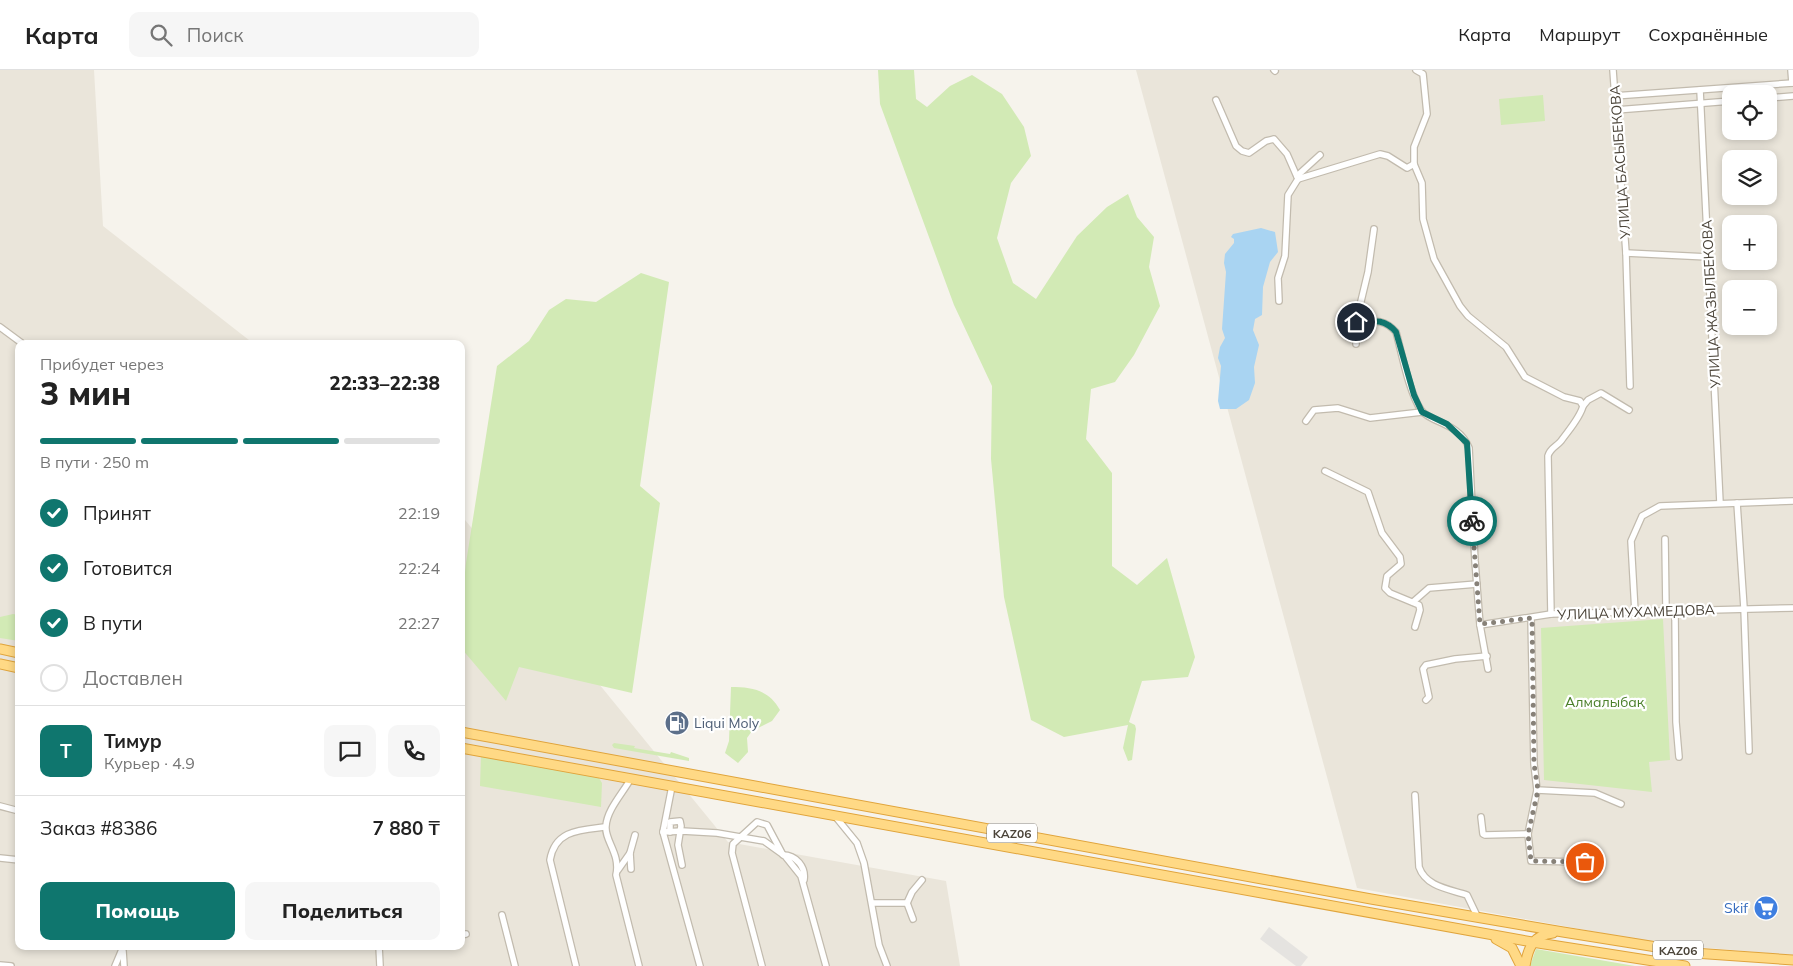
<!DOCTYPE html>
<html lang="ru">
<meta charset="utf-8">
<style>
:root{--surface:#fff;--page:#f6f6f6;--text:#222;--muted:#767676;--line:#e0e0e0;--accent:#0f766e}
body{margin:0;font-family:Mulish,sans-serif;background:var(--page);color:var(--text);height:100vh;display:flex;flex-direction:column;font-size:19px;white-space:nowrap}
*{box-sizing:border-box;margin:0}
p{font-size:16px;color:var(--muted)}
.icon{flex:none;width:28px;height:28px;fill:none;stroke:currentColor;stroke-width:2;stroke-linecap:round;stroke-linejoin:round}
.map{position:relative;flex:1;overflow:hidden}
.panel{position:absolute;left:15px;top:270px;width:450px;height:610px;display:flex;flex-direction:column;background:var(--surface);border-radius:10px;box-shadow:0 2px 8px #0003}
.panel>*{flex:none}
.buttons{position:absolute;left:1722px;top:15px;display:grid;gap:10px}
.buttons a{display:grid;place-items:center;width:55px;height:55px;border-radius:10px;background:var(--surface);box-shadow:0 2px 8px #0003;font-size:25px}
.pin{position:absolute;display:grid;place-items:center;width:42px;height:42px;color:#fff;margin:-21px;border:2px solid #fff;border-radius:50%;box-shadow:0 1px 5px #0007}
.courier{position:absolute;display:grid;place-items:center;width:50px;height:50px;margin:-25px;border:4px solid #0f766e;border-radius:50%;background:#fff;color:#222;box-shadow:0 1px 6px #0007}
.overview em{font-style:normal;font-weight:800}
.overview div{display:flex;flex-direction:column-reverse}
.overview{display:flex;align-items:center;justify-content:space-between;height:85px;padding:0 25px}
h1{font-size:32px;font-weight:800;line-height:38px}
.bar{display:grid;grid-template-columns:repeat(4,1fr);gap:8px 5px;align-content:center;height:60px;padding:0 25px}
.bar i{height:6px;border-radius:4px;background:var(--line)}
.bar .active{background:var(--accent)}
.bar p{grid-column:span 4}
.line{display:flex;align-items:center;gap:12px;padding:0 25px;border-top:1px solid var(--line)}
.line div{flex:1}
.round{display:grid;place-items:center;flex:none;width:52px;height:52px;border-radius:10px;background:var(--page)}
ol{padding:0 25px;list-style:none}
li{display:flex;align-items:center;gap:15px;height:55px}
li p{margin-inline-start:auto}
li .icon{padding:5px;border-radius:50%;background:var(--accent);color:#fff;stroke-width:4}
li:last-child{color:var(--muted)}
li i{width:28px;height:28px;border:2px solid var(--line);border-radius:50%}
.button{display:flex;gap:10px;margin-top:auto;padding:10px 25px}
.button a{flex:1;height:58px;border-radius:10px;background:var(--accent);color:#fff;font-size:20px;font-weight:800;line-height:58px;text-align:center}
.button a+a{background:var(--page);color:var(--text)}
header{display:flex;align-items:center;gap:30px;box-sizing:border-box;height:70px;padding:0 25px;background:var(--surface);border-bottom:1px solid var(--line)}
header strong{font-size:24px}
nav{display:flex;gap:28px;margin-inline-start:auto;font-size:18px}
.search{width:350px;height:45px;background:var(--page);display:flex;align-items:center;gap:12px;box-sizing:border-box;padding:0 18px;border-radius:10px;color:var(--muted);font-size:19px}
.map>svg:first-child{display:block}
</style>
<header>
<strong>Карта</strong>
<div class="search"><svg class="icon" aria-label="search" viewBox="0 0 24 24"><circle cx="10" cy="10" r="6"/><path d="M15 15l6 6"/></svg>Поиск</div>
<nav><a>Карта</a><a>Маршрут</a><a>Сохранённые</a></nav>
</header>
<div class="map">
<svg width="1793" height="896" viewBox="0 0 1793 896">
<rect width="100%" height="100%" fill="#f6f3ec"/>
<g fill="#eae5da" fill-rule="evenodd">
<polygon points="0,0 94,0 103,156 254,274 19,274 19,876 461,876 461,445 728,772 946,811 960,896 0,896"/>
<path d="M1136 0H1793V885L1661 874 1357 818ZM1731 24H1769V61H1731ZM1731 89H1769V126H1731ZM1731 154H1769V191H1731ZM1731 219H1769V256H1731Z"/>
</g>
<g fill="#d2eab5">
<polygon points="878,0 914,0 916,29 927,37 950,16 972,5 1002,24 1024,57 1031,86 1011,113 997,168 1013,213 1036,229 1077,166 1107,137 1128,124 1137,147 1154,167 1149,197 1160,236 1134,285 1115,312 1091,319 1086,369 1112,403 1112,496 1137,515 1167,488 1195,587 1188,607 1142,611 1129,652 1135,655 1136,659 1132,690 1128,691 1123,678 1128,655 1064,667 1031,650 1004,527 991,389 992,316 954,235 880,34"/>
<polygon points="1543,25 1545,51 1501,55 1499,29"/>
<polygon points="641,203 669,212 640,416 660,433 632,623 519,597 506,631 461,578 461,539 466,493 497,296 529,271 549,240 566,229 596,232"/>
<polygon points="13,544 19,545 19,571 0,568 0,547"/>
<polygon points="1663,549 1670,690 1649,692 1652,722 1544,710 1541,558"/>
<path d="M731 617C752 617 769 620 780 640L772 651 752 661 747 668 748 682 738 693 725 683 729 671Z"/>
<polygon points="614,673 635,676 634,678 670,684 671,682 689,688 689,691 614,678 612,675"/>
<polygon points="481,685 599,708 602,713 601,737 480,716"/>
<polygon points="1536,879 1635,896 1530,896"/>
</g>
<polygon fill="#e5e3e0" points="1269,857 1308,887 1301,896 1296,896 1260,869"/>
<polygon fill="#a9d4f2" points="1261,158 1275,162 1278,182 1270,192 1263,217 1262,245 1255,249 1253,260 1259,275 1254,297 1255,313 1249,330 1236,339 1220,339 1218,331 1221,296 1218,288 1220,277 1225,268 1222,259 1226,202 1224,193 1225,184 1234,173 1234,169 1231,167 1233,164"/>
<g fill="none" stroke-linecap="round" stroke-linejoin="round">
<defs>
<g id="minor">
<polyline points="1274,0 1275,1"/>
<path d="M1416 0 1423 4 1427 44 1414 77V94L1422 113 1423 149 1434 189 1460 236 1468 246 1506 277 1525 307 1564 327 1580 331 1583 336C1580 348 1568 361 1561 371 1556 377 1550 378 1548 386L1551 544"/>
<polyline points="1613,0 1626,183 1630,316"/>
<polyline points="1791,0 1792,13"/>
<polyline points="1700,20 1720,433"/>
<polyline points="1614,26 1793,13"/>
<polyline points="1769,28 1793,26"/>
<polyline points="1216,30 1236,76 1242,81 1249,83 1266,71 1274,69 1287,84 1298,109 1380,84 1388,86 1407,98 1414,94"/>
<polyline points="1616,40 1731,31"/>
<polyline points="1297,106 1320,85"/>
<polyline points="1626,183 1708,187"/>
<polyline points="1279,231 1278,208 1285,186 1288,125 1298,109"/>
<path d="M1356 252C1373 251 1384 248 1396 262 1402 284 1409 322 1421 340 1430 353 1459 352 1469 378L1475 491 1480 555 1488 599"/>
<polyline points="0,257 23,274"/>
<polyline points="1356,274 1356,252 1368,202 1374,159"/>
<polyline points="1583,336 1588,330 1601,323 1629,340"/>
<polyline points="1306,351 1314,340 1338,338 1370,348 1422,342"/>
<polyline points="1325,401 1368,422 1382,463 1400,487 1401,494 1387,506 1385,518 1390,523 1419,535 1420,540 1415,557"/>
<polyline points="1737,433 1744,538 1749,681"/>
<polyline points="1665,469 1666,541"/>
<polyline points="1413,532 1429,518 1477,514"/>
<polyline points="1675,541 1676,652 1679,687"/>
<polyline points="1635,542 1631,471 1642,446 1660,436 1793,431"/>
<polyline points="1531,548 1534,694 1537,720 1528,764 1531,791 1585,792"/>
<polyline points="1480,555 1551,544 1793,538"/>
<polyline points="1426,630 1429,627 1423,599 1426,595 1455,589 1487,586"/>
<path d="M630 710C622 724 607 740 606 756 604 770 621 784 616 805L639 896"/>
<polyline points="672,716 663,762 700,896"/>
<polyline points="1537,720 1595,723 1621,734"/>
<path d="M1415 725 1419 797C1426 817 1449 819 1467 825L1478 848"/>
<polyline points="0,736 19,741"/>
<polyline points="835,746 857,773 864,793 879,875 887,896"/>
<polyline points="1481,747 1483,764 1485,765 1528,764"/>
<polyline points="663,762 682,761 717,763 764,771 785,786 801,806 826,896"/>
<polyline points="670,762 670,752 680,751 681,756 678,775 682,795"/>
<polyline points="0,788 19,790"/>
<polyline points="631,799 630,783 635,765"/>
<polyline points="618,800 630,783"/>
<polyline points="873,833 907,833 912,822 922,810"/>
<polyline points="907,833 913,849"/>
<polyline points="502,845 515,896"/>
<polyline points="461,865 466,864"/>
<polyline points="379,876 380,896"/>
<polyline points="123,881 124,896"/>
<polyline points="0,895 11,896"/>
<polyline points="115,896 123,877"/>
<path d="M576 896 550 790C555 760 580 760 605 757"/>
<path d="M762 896 732 783 733 774 757 752 767 755 783 785C796 785 806 797 804 810"/>
</g>
<g id="trunk">
<polyline points="0,579 19,583"/>
<polyline points="0,594 19,598"/>
<polyline points="461,662 1371,829 1563,862 1694,883 1793,890"/>
<polyline points="461,678 1532,872 1685,896"/>
<polyline points="1496,869 1512,878 1521,896"/>
<path d="M1525 896C1528 878 1533 865 1553 863"/>
</g>
</defs>
<use href="#minor" stroke="#c2bbae" stroke-width="8"/>
<use href="#trunk" stroke="#e0a43c" stroke-width="11"/>
<use href="#minor" stroke="#fff" stroke-width="5.5"/>
<use href="#trunk" stroke="#ffd985" stroke-width="9"/>
</g>
<g fill="none" stroke-linecap="round" stroke-linejoin="round">
<polyline stroke="#878178" stroke-width="5" stroke-dasharray="0 9" points="1472,451 1480,554 1532,548 1534,694 1538,720 1528,764 1531,791 1585,792"/>
<path stroke="#0f766e" stroke-width="6" d="M1356 252C1373 251 1384 248 1396 262L1414 325 1422 342 1447 354 1467 373 1472 451"/>
</g>
<defs>
<symbol id="fuel-disc" viewBox="-11 -11 22 22"><circle r="9.5" fill="#5c6f8a" stroke="#fff"/><path d="M-5.5-6h7V0h2V4h1.3V-2.5L3-4.5l.8-.8L6-3V5H2.5V1h-1V6h-7ZM-4.2-4.7v3.2H.2V-4.7Z" fill="#fff"/></symbol>
<symbol id="supermarket-disc" viewBox="-11 -11 22 22"><circle r="9.5" fill="#3f7fe0" stroke="#fff"/><path d="M-6-5.5h2.5l.6 2H6L4.5 2H-2.5L-4.4-4H-6ZM-1.5 3.2a1.3 1.3 0 1 0 .1 0ZM3 3.2a1.3 1.3 0 1 0 .1 0Z" fill="#fff"/></symbol>
</defs>
<g fill-rule="evenodd">
<use href="#fuel-disc" x="663" y="639" width="28" height="28"/>
<use href="#supermarket-disc" x="1752" y="824" width="28" height="28"/>
</g>
<g text-anchor="middle" dominant-baseline="central" stroke-width="4.5" stroke-linejoin="round" paint-order="stroke">
<g fill="#fff" stroke="#817c74" stroke-width="1">
<rect x="987" y="753.5" width="50" height="19" rx="4"/>
<rect x="1653" y="870.5" width="50" height="19" rx="4"/>
</g>
<g font-size="12" font-weight="bold" fill="#4b4439">
<text x="1012" y="763">KАZ06</text>
<text x="1678" y="880">KАZ06</text>
</g>
<g font-size="14" fill="#4b4439" stroke="#fff">
<text transform="translate(1620 92) rotate(-94)">УЛИЦА БАСЫБЕКОВА</text>
<text transform="translate(1711 234) rotate(-93)">УЛИЦА ЖАЗЫЛБЕКОВА</text>
<text transform="translate(1636 542) rotate(-2)">УЛИЦА МУХАМЕДОВА</text>
</g>
<g font-size="14" fill="#4a7f2a" stroke="#fff">
<text x="1605" y="632">Алмалыбақ</text>
</g>
<g font-size="14" fill="#4e5e75" stroke="#fff" text-anchor="start">
<text x="694" y="653">Liqui Moly</text>
</g>
<g font-size="14" fill="#366cbe" stroke="#fff" text-anchor="end">
<text x="1748" y="838">Skif</text>
</g>
</g>
</svg>
<div class="buttons">
<a><svg class="icon" aria-label="locate" viewBox="0 0 24 24"><circle cx="12" cy="12" r="6"/><path d="M12 2v4M12 18v4M2 12h4M18 12h4"/></svg></a>
<a><svg class="icon" aria-label="layers" viewBox="0 0 24 24"><path d="M12 4l9 5-9 5-9-5zM3 14l9 5 9-5"/></svg></a>
<a>+</a>
<a>−</a>
</div>
<div class="pin" style="left:1585px;top:792px;background:#ea580c"><svg class="icon" aria-label="bag" viewBox="0 0 24 24"><path d="M5 8h14l-1 12H6zM9 8a3 3 0 0 1 6 0"/></svg></div>
<div class="pin" style="left:1356px;top:252px;background:#1f2937"><svg class="icon" aria-label="home" viewBox="0 0 24 24"><path d="M3 11l9-7 9 7M6 9v11h12V9"/></svg></div>
<div class="courier" style="left:1472px;top:451px"><svg class="icon" aria-label="bike" viewBox="0 0 24 24"><circle cx="6" cy="16" r="4"/><circle cx="18" cy="16" r="4"/><path d="M6 16l4-8h5l3 8M10 8l3 8H6M13 5h3"/></svg></div>
<section class="panel">
<div class="overview"><div><h1>3 мин</h1><p>Прибудет через</p></div><em>22:33–22:38</em></div>
<div class="bar"><i class="active"></i><i class="active"></i><i class="active"></i><i></i><p>В пути · 250 m</p></div>
<ol>
<li><svg class="icon" aria-label="check" viewBox="0 0 24 24"><path d="M5 12l5 5 9-10"/></svg>Принят<p>22:19</p></li>
<li><svg class="icon" aria-label="check" viewBox="0 0 24 24"><path d="M5 12l5 5 9-10"/></svg>Готовится<p>22:24</p></li>
<li><svg class="icon" aria-label="check" viewBox="0 0 24 24"><path d="M5 12l5 5 9-10"/></svg>В пути<p>22:27</p></li>
<li><i></i>Доставлен</li>
</ol>
<div class="line" style="height:90px"><b class="round" style="background:var(--accent);color:#fff">Т</b><div><b>Тимур</b><p>Курьер · 4.9</p></div><a class="round"><svg class="icon" aria-label="chat" viewBox="0 0 24 24"><path d="M4 5h16v11H9l-5 4z"/></svg></a><a class="round"><svg class="icon" aria-label="phone" viewBox="0 0 24 24"><path d="M5 4h4l2 5-3 2q2 4 5 5l2-3 5 2v4C11 20 4 13 5 4z"/></svg></a></div>
<div class="line" style="height:65px"><div>Заказ #8386</div><b>7 880 ₸</b></div>
<div class="button"><a>Помощь</a><a>Поделиться</a></div>
</section>
</div>
